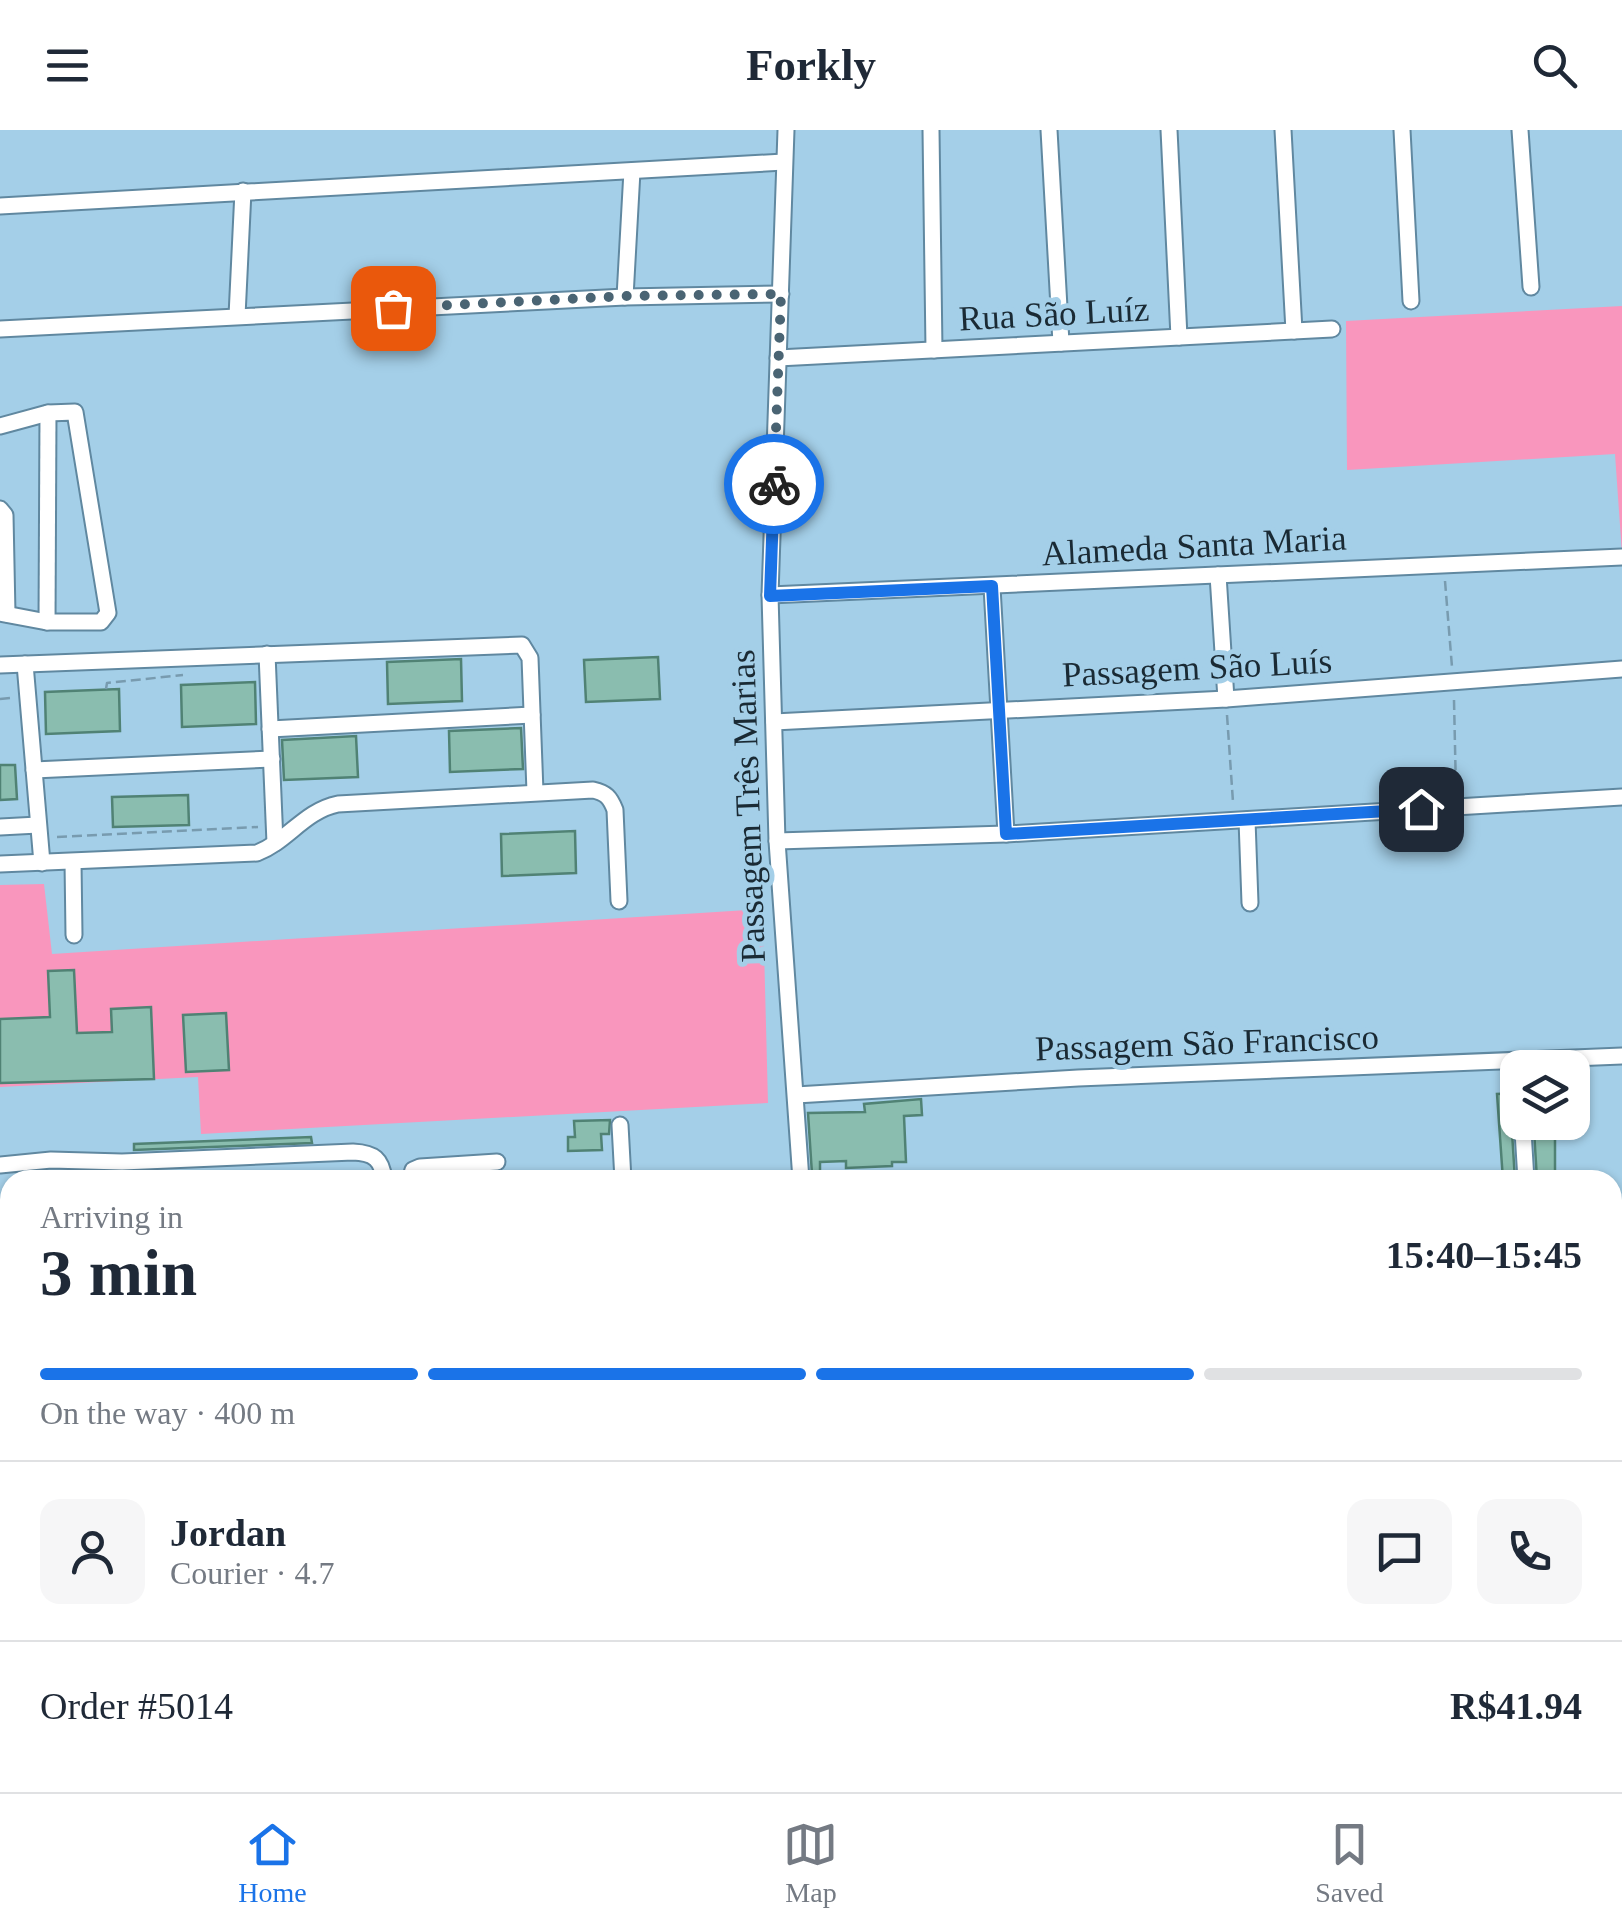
<!DOCTYPE html>
<meta charset="utf-8">
<style>
:root{--surface:#fff;--page:#f6f6f7;--text:#1f2937;--muted:#747a83;--line:#e0e1e3;--accent:#1a73e8}
body{margin:0;font-family:Georgia,serif;background:var(--page);color:var(--text);height:100vh;display:flex;flex-direction:column;font-size:38px;white-space:nowrap}
*{box-sizing:border-box;margin:0}
p{font-size:32px;color:var(--muted)}
.icon{flex:none;width:55px;height:55px;fill:none;stroke:currentColor;stroke-width:2;stroke-linecap:round;stroke-linejoin:round}
.map{position:relative;flex:1;overflow:hidden}
.side{position:absolute;left:0px;top:1040px;width:1622px;height:622px;display:flex;flex-direction:column;background:var(--surface);border-radius:30px 30px 0 0;box-shadow:0 2px 8px #0004}
.side>*{flex:none}
.fabs{position:absolute;left:1500px;top:920px;display:grid;gap:20px}
.fabs a{display:grid;place-items:center;width:90px;height:90px;border-radius:20px;background:var(--surface);box-shadow:0 2px 8px #0004;font-size:50px}
.pin{position:absolute;display:grid;place-items:center;width:85px;height:85px;color:#fff;margin:-42px;border-radius:20px;box-shadow:0 5px 15px #0006}
.courier{position:absolute;display:grid;place-items:center;width:100px;height:100px;margin:-50px;border:8px solid #1a73e8;border-radius:50%;background:#fff;color:#222;box-shadow:0 2px 12px #0007}
.summary em{font-style:normal;font-weight:800}
.summary div{display:flex;flex-direction:column-reverse}
.summary{display:flex;align-items:center;justify-content:space-between;height:170px;padding:0 40px}
h1{font-size:65px;font-weight:800;line-height:75px}
.bar{display:grid;grid-template-columns:repeat(4,1fr);gap:15px 10px;align-content:center;height:120px;padding:0 40px}
.bar i{height:12px;border-radius:8px;background:var(--line)}
.bar .current{background:var(--accent)}
.bar p{grid-column:span 4}
.line{display:flex;align-items:center;gap:25px;padding:0 40px;border-top:2px solid var(--line)}
.line div{flex:1}
.round{display:grid;place-items:center;flex:none;width:105px;height:105px;border-radius:20px;background:var(--page)}
header{display:flex;justify-content:space-between;align-items:center;height:130px;padding:0 40px;background:var(--surface);font-size:45px;font-weight:800}
.tab-bar{display:flex;justify-content:space-around;align-items:center;height:140px;border-top:2px solid var(--line);background:var(--surface);font-size:28px;color:var(--muted)}
.tab-bar a{display:grid;justify-items:center;gap:5px}
.tab-bar .current{color:var(--accent)}
.map>svg:first-child{display:block}
</style>
<header><svg class="icon" aria-label="menu" viewBox="0 0 24 24"><path d="M4 6h16M4 12h16M4 18h16"/></svg>Forkly<svg class="icon" aria-label="search" viewBox="0 0 24 24"><circle cx="10" cy="10" r="6"/><path d="M15 15l6 6"/></svg></header>
<div class="map">
<svg width="1622" height="1662" viewBox="0 0 1622 1662">
<rect width="100%" height="100%" fill="#a4cfe8"/>
<g fill="#f996bd">
<polygon points="1622,176 1622,424 1615,324 1347,340 1346,191"/>
<polygon points="44,754 52,824 763,779 768,973 201,1004 198,947 0,957 0,755"/>
<polygon points="1326,1653 1330,1662 841,1662 840,1653"/>
</g>
<g fill="#8abdaf" stroke="#508274" stroke-width="2.5">
<polygon points="658,527 660,569 586,572 584,530"/>
<polygon points="461,529 462,571 388,574 387,532"/>
<polygon points="255,552 256,594 182,597 181,555"/>
<polygon points="119,559 120,601 46,604 45,562"/>
<polygon points="521,598 523,639 450,642 449,601"/>
<polygon points="356,606 358,647 284,650 282,610"/>
<polygon points="0,635 15,635 17,669 0,670"/>
<polygon points="188,665 189,695 113,697 112,667"/>
<polygon points="575,701 576,743 502,746 501,704"/>
<polygon points="74,840 77,903 112,902 111,879 151,877 154,949 0,953 0,889 50,887 48,841"/>
<polygon points="226,883 229,940 186,942 183,885"/>
<polygon points="1518,963 1518,991 1512,1002 1515,1050 1503,1050 1497,964"/>
<polygon points="921,969 922,985 904,986 906,1032 892,1032 892,1036 846,1038 846,1031 820,1032 820,1043 812,1044 808,983 865,982 864,974"/>
<polygon points="610,990 609,1004 601,1004 602,1020 568,1021 568,1007 575,1007 574,991"/>
<polygon points="1530,992 1555,992 1555,1050 1537,1050 1534,1000"/>
<polygon points="311,1007 312,1013 134,1020 134,1014"/>
</g>
<g fill="none" stroke-linecap="round" stroke-linejoin="round">
<defs>
<g id="minor">
<polyline points="786,0 770,465 777,711 801,1050"/>
<polyline points="931,0 934,220"/>
<polyline points="1049,0 1061,213"/>
<polyline points="1169,0 1179,207"/>
<polyline points="1283,0 1294,201"/>
<polyline points="1402,0 1411,171"/>
<polyline points="1520,0 1531,157"/>
<polyline points="0,76 784,32"/>
<polyline points="625,167 632,41"/>
<polyline points="237,186 243,61"/>
<polyline points="0,199 625,167 781,164"/>
<polyline points="778,228 1332,199"/>
<polyline points="0,296 48,283 75,282 108,483 101,492 47,492 0,483"/>
<polyline points="0,379 5,385 7,484"/>
<polyline points="1218,445 1226,569"/>
<polyline points="992,457 1006,704"/>
<polyline points="770,465 1622,427"/>
<polyline points="47,492 48,283"/>
<polyline points="267,524 275,713"/>
<polyline points="25,534 42,733"/>
<polyline points="0,535 522,515 530,528 535,662"/>
<polyline points="774,592 1226,569 1622,539"/>
<polyline points="270,599 532,585"/>
<polyline points="34,640 272,629"/>
<polyline points="1247,690 1250,773"/>
<polyline points="0,697 38,695"/>
<polyline points="777,711 1006,704 1622,667"/>
<polyline points="73,732 74,805"/>
<path d="M0 734 257 723C288 711 304 681 338 674L593 660C606 663 610 667 615 680L619 771"/>
<polyline points="796,965 1078,948 1622,926"/>
<polyline points="620,995 623,1050"/>
<polyline points="1523,1001 1526,1050"/>
<path d="M0 1035 51 1030 122 1032 353 1022C374 1023 382 1029 384 1050"/>
<polyline points="410,1050 413,1040 420,1037 497,1032"/>
<polyline points="0,1245 10,1244"/>
<polyline points="1622,1438 1612,1438 1622,1557"/>
<polyline points="0,1451 10,1451"/>
<polyline points="1509,1652 1510,1662"/>
<polyline points="1533,1652 1533,1662"/>
</g>
<g id="secondary">
<polyline points="1612,1177 1622,1176"/>
<polyline points="0,1279 10,1278"/>
</g>
</defs>
<use href="#minor" stroke="#6088a0" stroke-width="19"/>
<use href="#secondary" stroke="#6088a0" stroke-width="24"/>
<g stroke="#789baf" stroke-width="2.5" stroke-dasharray="10 5" stroke-linecap="butt">
<polyline points="1445,451 1452,537"/>
<polyline points="106,559 107,553 183,545"/>
<polyline points="0,569 11,568"/>
<polyline points="1454,570 1456,662"/>
<polyline points="1227,585 1233,672"/>
<polyline points="57,707 258,697"/>
<polyline points="837,1652 838,1662"/>
</g>
<use href="#minor" stroke="#fff" stroke-width="15"/>
<use href="#secondary" stroke="#fff" stroke-width="20"/>
</g>
<g fill="none" stroke-linecap="round" stroke-linejoin="round">
<polyline stroke="#4a6473" stroke-width="10" stroke-dasharray="0 18" points="393,178 626,166 781,164 774,354"/>
<polyline stroke="#1a73e8" stroke-width="12" points="774,354 770,466 992,456 1006,704 1421,679"/>
</g>
<g text-anchor="middle" dominant-baseline="central" stroke-width="10" stroke-linejoin="round" paint-order="stroke">
<g font-size="35" fill="#1a2a34" stroke="#a4cfe8">
<text transform="translate(1054 184) rotate(-3)">Rua São Luíz</text>
<text transform="translate(1194 416) rotate(-3)">Alameda Santa Maria</text>
<text transform="translate(1197 538) rotate(-3)">Passagem São Luís</text>
<text transform="translate(748 676) rotate(-92)">Passagem Três Marias</text>
<text transform="translate(1207 913) rotate(-2)">Passagem São Francisco</text>
</g>
</g>
</svg>
<div class="fabs">
<a><svg class="icon" aria-label="layers" viewBox="0 0 24 24"><path d="M12 4l9 5-9 5-9-5zM3 14l9 5 9-5"/></svg></a>
</div>
<div class="pin" style="left:393px;top:178px;background:#ea580c"><svg class="icon" aria-label="bag" viewBox="0 0 24 24"><path d="M5 8h14l-1 12H6zM9 8a3 3 0 0 1 6 0"/></svg></div>
<div class="pin" style="left:1421px;top:679px;background:#1f2937"><svg class="icon" aria-label="home" viewBox="0 0 24 24"><path d="M3 11l9-7 9 7M6 9v11h12V9"/></svg></div>
<div class="courier" style="left:774px;top:354px"><svg class="icon" aria-label="bike" viewBox="0 0 24 24"><circle cx="6" cy="16" r="4"/><circle cx="18" cy="16" r="4"/><path d="M6 16l4-8h5l3 8M10 8l3 8H6M13 5h3"/></svg></div>
<section class="side">
<div class="summary"><div><h1>3 min</h1><p>Arriving in</p></div><em>15:40–15:45</em></div>
<div class="bar"><i class="current"></i><i class="current"></i><i class="current"></i><i></i><p>On the way · 400 m</p></div>
<div class="line" style="height:180px"><a class="round"><svg class="icon" aria-label="person" viewBox="0 0 24 24"><circle cx="12" cy="8" r="4"/><path d="M4 21q1-7 8-7t8 7"/></svg></a><div><b>Jordan</b><p>Courier · 4.7</p></div><a class="round"><svg class="icon" aria-label="chat" viewBox="0 0 24 24"><path d="M4 5h16v11H9l-5 4z"/></svg></a><a class="round"><svg class="icon" aria-label="phone" viewBox="0 0 24 24"><path d="M5 4h4l2 5-3 2q2 4 5 5l2-3 5 2v4C11 20 4 13 5 4z"/></svg></a></div>
<div class="line" style="height:130px"><div>Order #5014</div><b>R$41.94</b></div>
</section>
</div>
<nav class="tab-bar">
<a class="current"><svg class="icon" aria-label="home" viewBox="0 0 24 24"><path d="M3 11l9-7 9 7M6 9v11h12V9"/></svg>Home</a>
<a><svg class="icon" aria-label="map" viewBox="0 0 24 24"><path d="M3 6l6-2 6 2 6-2v14l-6 2-6-2-6 2zM9 4v14M15 6v14"/></svg>Map</a>
<a><svg class="icon" aria-label="saved" viewBox="0 0 24 24"><path d="M7 4h10v16l-5-4-5 4z"/></svg>Saved</a>
</nav>
